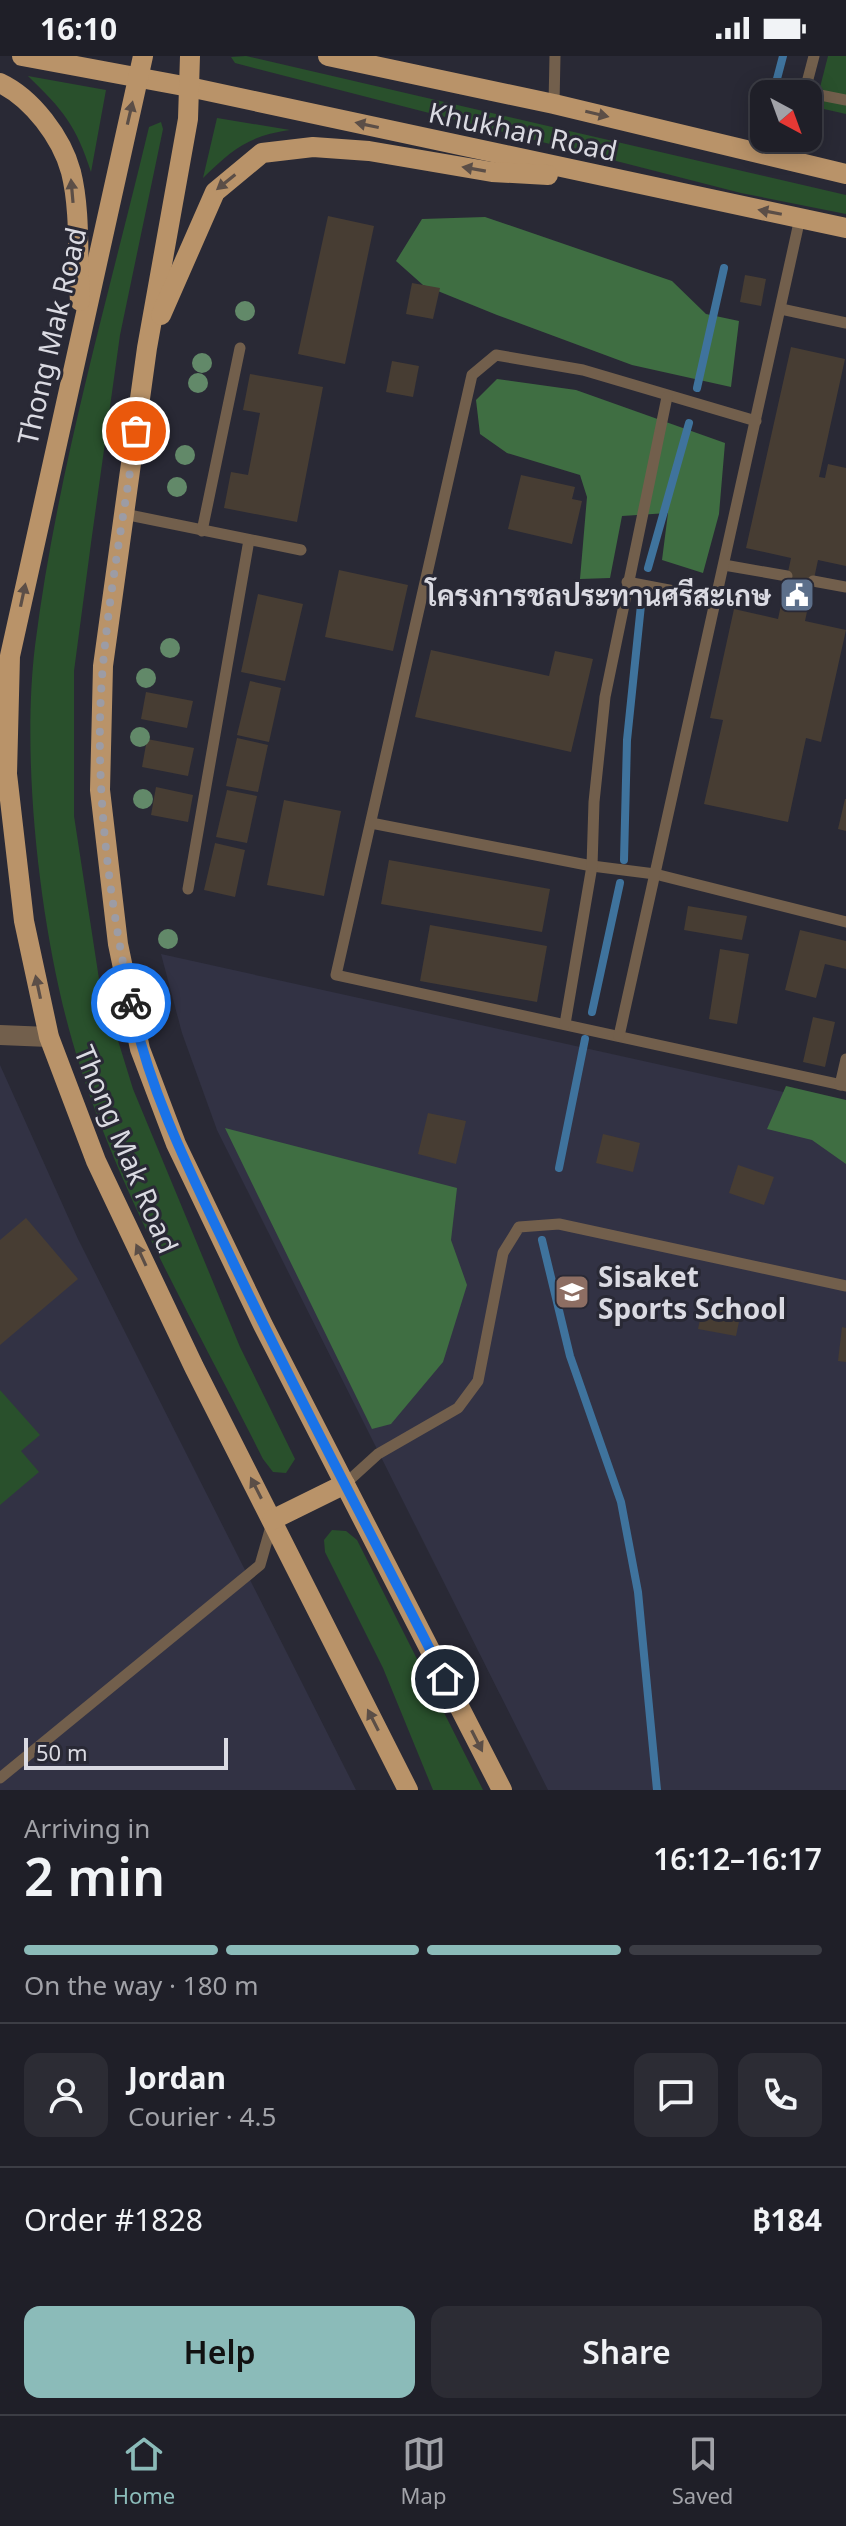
<!DOCTYPE html>
<meta charset="utf-8">
<style>
:root{--surface:#1f1f28;--page:#2c2c34;--text:#f1f3f6;--muted:#a1a2a8;--line:#3c3d45;--accent:#8bbbb9}
body{margin:0;font-family:"Noto Sans",Sarabun,sans-serif;background:var(--page);color:var(--text);height:100vh;display:flex;flex-direction:column;font-size:30px;white-space:nowrap}
*{box-sizing:border-box;margin:0}
p{font-size:26px;color:var(--muted)}
.icon{flex:none;width:44px;height:44px;fill:none;stroke:currentColor;stroke-width:2;stroke-linecap:round;stroke-linejoin:round}
.map{position:relative;height:1734px;overflow:hidden}
.side{display:flex;flex-direction:column;background:var(--surface);flex:1}
.side>*{flex:none}
.needle{width:52px;rotate:139deg}
.fabs{position:absolute;left:750px;top:24px;display:grid;gap:16px}
.fabs a{display:grid;place-items:center;width:72px;height:72px;border-radius:16px;background:var(--surface);box-shadow:0 4px 20px #0003,0 0 0 2px var(--line);font-size:40px}
.scale{position:absolute;left:24px;bottom:20px;width:204px;box-sizing:border-box;padding-left:8px;border:4px solid #dadae2;border-top:0;font-size:22px;line-height:28px;white-space:nowrap;color:#dadae2;-webkit-text-stroke:6px #292935;paint-order:stroke}
.pin{position:absolute;display:grid;place-items:center;width:68px;height:68px;color:#fff;margin:-34px;border:4px solid #fff;border-radius:50%;box-shadow:0 2px 8px #0007}
.courier{position:absolute;display:grid;place-items:center;width:80px;height:80px;margin:-40px;border:6px solid #1a73e8;border-radius:50%;background:#fff;color:#222;box-shadow:0 2px 10px #0007}
.head em{font-style:normal;font-weight:600}
.head div{display:flex;flex-direction:column-reverse}
.head{display:flex;align-items:center;justify-content:space-between;height:136px;padding:0 24px}
h1{font-size:52px;font-weight:600;line-height:60px}
.bar{display:grid;grid-template-columns:repeat(4,1fr);gap:12px 8px;align-content:center;height:96px;padding:0 24px}
.bar i{height:10px;border-radius:6px;background:var(--line)}
.bar .current{background:var(--accent)}
.bar p{grid-column:span 4}
.line{display:flex;align-items:center;gap:20px;padding:0 24px;border-top:2px solid var(--line)}
.line div{flex:1}
.round{display:grid;place-items:center;flex:none;width:84px;height:84px;border-radius:16px;background:var(--page)}
.action{display:flex;gap:16px;margin-top:auto;padding:16px 24px}
.action a{flex:1;height:92px;border-radius:16px;background:var(--accent);color:#111;font-size:32px;font-weight:600;line-height:92px;text-align:center}
.action a+a{background:var(--page);color:var(--text)}
.status{display:flex;justify-content:space-between;align-items:center;height:56px;padding:0 40px;background:var(--surface);direction:ltr}
.status svg{height:22px;fill:currentColor}
.dock{display:flex;justify-content:space-around;align-items:center;height:112px;border-top:2px solid var(--line);background:var(--surface);font-size:22px;color:var(--muted)}
.dock a{display:grid;justify-items:center;gap:4px}
.dock .current{color:var(--accent)}
.map>svg:first-child{display:block}
</style>
<div class="status"><b>16:10</b><svg viewBox="0 0 49 12"><path d="M0 12V9h3v3zM5 12V6h3v6zM10 12V3h3v9zM15 12V0h3v12zM26 1h20v11H26zM47 4h2v5h-2z"/></svg></div>
<div class="map">
<svg width="846" height="1734" viewBox="0 0 846 1734">
<rect width="100%" height="100%" fill="#292935"/>
<g fill="#323244">
<polygon points="161,898 846,1050 846,1734 548,1734 217,1074 182,977"/>
<polygon points="0,1009 78,1183 356,1734 0,1734"/>
</g>
<g fill="#29502c">
<polygon points="246,0 846,139 846,158 741,137 235,7 231,1"/>
<polygon points="828,0 846,0 846,58 815,51"/>
<path d="M28 20 106 34 91 116C76 69 63 54 28 20Z"/>
<path d="M217 62 290 74C248 80 233 93 203 122Z"/>
<path d="M161 66 163 73 120 279 91 487 74 615V760L99 923 133 1033 240 1291 295 1403 286 1417 273 1416 263 1403C195 1267 114 1131 72 984 40 872 21 706 35 590 57 415 108 243 149 71Z"/>
<polygon points="0,1334 40,1379 21,1395 39,1416 0,1449"/>
<polygon points="332,1474 346,1475 357,1484 483,1734 433,1734 383,1612 325,1496 324,1484"/>
</g>
<g fill="#3f6e42">
<polygon points="485,161 672,225 706,258 739,265 731,331 632,309 497,259 423,229 396,205 422,163"/>
<polygon points="497,323 576,334 725,387 719,458 703,517 662,504 668,457 622,460 610,522 580,523 587,441 580,419 507,397 480,378 476,344"/>
<polygon points="786,1030 846,1044 846,1108 812,1084 767,1073"/>
<polygon points="225,1072 457,1132 451,1184 467,1229 443,1306 391,1368 372,1373"/>
</g>
<g fill="none" stroke-linecap="round" stroke-linejoin="round">
<g stroke="#3f739d" stroke-width="8">
<polyline points="773,38 783,0"/>
<polyline points="697,332 724,212"/>
<polyline points="648,512 689,367"/>
<polyline points="624,804 627,684 641,549"/>
<polyline points="592,956 620,827"/>
<polyline points="559,1112 585,983"/>
<polyline points="542,1184 570,1300 621,1446 638,1536 657,1734"/>
</g>
</g>
<g fill="#473d33">
<polygon points="328,160 374,170 345,308 298,298"/>
<polygon points="745,219 766,223 761,250 740,246"/>
<polygon points="412,227 440,232 433,263 406,258"/>
<polygon points="791,291 845,303 819,421 825,422 828,408 846,412 846,510 818,504 805,565 846,574 821,686 806,682 788,766 704,748 723,664 710,662 734,553 778,563 791,502 746,492"/>
<polygon points="392,305 419,310 413,341 386,336"/>
<polygon points="250,318 323,331 297,466 224,452 231,416 248,419 260,357 243,354"/>
<polygon points="521,419 575,431 572,443 582,445 572,488 508,473"/>
<polygon points="339,514 408,529 393,595 325,581"/>
<polygon points="258,538 303,548 285,625 241,616"/>
<polygon points="431,594 549,620 555,595 593,603 571,696 415,661"/>
<polygon points="250,625 281,632 269,686 237,679"/>
<polygon points="146,636 193,645 187,672 141,663"/>
<polygon points="237,682 268,689 258,736 226,730"/>
<polygon points="147,683 194,692 188,720 142,711"/>
<polygon points="156,731 193,739 188,766 151,759"/>
<polygon points="227,734 257,740 247,787 216,781"/>
<polygon points="845,743 846,743 846,775 838,773"/>
<polygon points="284,744 341,755 324,840 267,829"/>
<polygon points="215,787 245,794 235,841 204,834"/>
<polygon points="389,804 550,833 542,876 381,848"/>
<polygon points="688,850 747,860 742,884 684,874"/>
<polygon points="430,869 547,890 537,946 420,925"/>
<polygon points="800,874 846,885 846,913 825,908 816,942 785,934"/>
<polygon points="720,893 749,898 737,968 709,963"/>
<polygon points="813,961 835,966 825,1011 803,1006"/>
<polygon points="428,1057 466,1065 456,1108 418,1098"/>
<polygon points="603,1078 640,1087 633,1116 596,1107"/>
<polygon points="738,1109 774,1121 764,1149 729,1137"/>
<polygon points="26,1162 78,1223 0,1289 0,1184"/>
<polygon points="703,1249 741,1256 736,1280 698,1273"/>
<polygon points="842,1271 846,1272 846,1306 838,1305"/>
</g>
<g fill="none" stroke-linecap="round" stroke-linejoin="round">
<g stroke="#725f4c" stroke-width="11">
<polyline points="805,36 846,44"/>
<polyline points="804,38 814,0"/>
<polyline points="554,48 555,0"/>
<polyline points="793,103 797,82"/>
<polyline points="781,253 846,267"/>
<polyline points="756,365 583,314 496,299 472,319 336,919 846,1030"/>
<polyline points="124,458 301,494"/>
<polyline points="202,475 240,292"/>
<polyline points="724,509 787,520"/>
<polyline points="813,525 846,531"/>
<polyline points="627,526 716,543"/>
<polyline points="371,767 592,810 655,818 846,866"/>
<polyline points="188,833 249,484"/>
<polyline points="565,968 592,810 594,746 605,641 667,341"/>
<polyline points="619,980 800,162"/>
<polyline points="840,1029 846,1003"/>
<polyline points="345,1428 378,1398 458,1352 478,1325 503,1197 519,1171 559,1168 846,1230"/>
<polyline points="0,1722 260,1509 272,1467"/>
</g>
<polyline stroke="#725f4c" stroke-width="20" points="0,979 49,981"/>
<g stroke="#b99369" stroke-width="20">
<polyline points="22,0 189,31 846,172"/>
<polyline points="143,0 10,600 7,718 24,865 49,981 96,1105 194,1311 408,1734"/>
<polyline points="190,0 188,63 147,292 103,610 100,734 118,888 140,993 176,1088 263,1269 502,1734"/>
<polyline points="328,0 554,48 846,118"/>
<path d="M0 27C32 42 62 82 71 116 81 156 77 204 80 245"/>
<polyline points="161,259 215,136 262,97 313,91 369,95 492,116 548,119"/>
<polyline points="272,1464 345,1428"/>
</g>
</g>
<g fill="#628969">
<circle cx="245" cy="255" r="10"/>
<circle cx="202" cy="307" r="10"/>
<circle cx="198" cy="327" r="10"/>
<circle cx="185" cy="399" r="10"/>
<circle cx="177" cy="431" r="10"/>
<circle cx="170" cy="592" r="10"/>
<circle cx="146" cy="622" r="10"/>
<circle cx="140" cy="681" r="10"/>
<circle cx="143" cy="743" r="10"/>
<circle cx="168" cy="883" r="10"/>
</g>
<defs><path id="oneway-solid" d="M-6-.8H1V-3.2L6.5 0L1 3.2V.8H-6Z" transform="scale(2)"/></defs>
<g fill="#5b4e47">
<use href="#oneway-solid" transform="translate(130 57) rotate(-77)"/>
<use href="#oneway-solid" transform="translate(597 58) rotate(13)"/>
<use href="#oneway-solid" transform="translate(367 69) rotate(-168)"/>
<use href="#oneway-solid" transform="translate(474 113) rotate(-170)"/>
<use href="#oneway-solid" transform="translate(226 126) rotate(141)"/>
<use href="#oneway-solid" transform="translate(72 135) rotate(-95)"/>
<use href="#oneway-solid" transform="translate(770 156) rotate(-169)"/>
<use href="#oneway-solid" transform="translate(23 539) rotate(-78)"/>
<use href="#oneway-solid" transform="translate(38 931) rotate(-102)"/>
<use href="#oneway-solid" transform="translate(141 1199) rotate(-115)"/>
<use href="#oneway-solid" transform="translate(256 1432) rotate(-117)"/>
<use href="#oneway-solid" transform="translate(373 1664) rotate(-117)"/>
<use href="#oneway-solid" transform="translate(477 1685) rotate(63)"/>
</g>
<g fill="none" stroke-linecap="round" stroke-linejoin="round">
<path stroke="#9c9ca5" stroke-width="8" stroke-dasharray="0 14.4" d="M131 947C108 837 93 722 103 609 110 531 125 453 136 375"/>
<path stroke="#1a73e8" stroke-width="10" d="M131 947C150 1039 193 1122 233 1206 300 1346 375 1484 445 1623"/>
</g>
<defs>
<symbol id="civic-square" viewBox="-11 -11 22 22"><rect x="-9" y="-9" width="18" height="18" rx="4" fill="#5c6f8a" stroke="#292935"/><path d="M-.6-6.5H3V-4.5H.6V-3L4-1V1h2V6H-6V1h2V-1L-.6-3ZM-1.2 2.5V6h2.4V2.5Z" fill="#fff"/></symbol>
<symbol id="university-square" viewBox="-11 -11 22 22"><rect x="-9" y="-9" width="18" height="18" rx="4" fill="#8d6e63" stroke="#292935"/><path d="M0-5L7-2L0 1L-7-2ZM-4 1L0 2.5L4 1V4Q0 6-4 4Z" fill="#fff"/></symbol>
</defs>
<g fill-rule="evenodd">
<use href="#civic-square" x="777" y="519" width="40" height="40"/>
<use href="#university-square" x="552" y="1216" width="40" height="40"/>
</g>
<g text-anchor="middle" dominant-baseline="central" stroke-width="6" stroke-linejoin="round" paint-order="stroke">
<g font-size="28" fill="#dadae2" stroke="#292935">
<text transform="translate(523 75) rotate(12)">Khukhan Road</text>
<text transform="translate(51 280) rotate(-77)">Thong Mak Road</text>
<text transform="translate(127 1093) rotate(67)">Thong Mak Road</text>
</g>
<g font-size="28" font-weight="bold" fill="#dadae2" stroke="#292935" text-anchor="end">
<text x="771" y="539">โครงการชลประทานศรีสะเกษ</text>
<text x="598" y="1220" text-anchor="start">Sisaket<tspan x="598" dy="32">Sports School</tspan></text>
</g>
</g>
</svg>
<div class="fabs">
<a><svg class="needle" viewBox="-14 -14 28 28"><path d="M0-13l5 13h-10z" fill="#e53935"/><path d="M0 13l5-13h-10z" fill="#a1a2a8"/></svg></a>
</div>
<div class="scale">50 m</div>
<div class="pin" style="left:136px;top:375px;background:#ea580c"><svg class="icon" aria-label="bag" viewBox="0 0 24 24"><path d="M5 8h14l-1 12H6zM9 8a3 3 0 0 1 6 0"/></svg></div>
<div class="pin" style="left:445px;top:1623px;background:#1f2937"><svg class="icon" aria-label="home" viewBox="0 0 24 24"><path d="M3 11l9-7 9 7M6 9v11h12V9"/></svg></div>
<div class="courier" style="left:131px;top:947px"><svg class="icon" aria-label="bike" viewBox="0 0 24 24"><circle cx="6" cy="16" r="4"/><circle cx="18" cy="16" r="4"/><path d="M6 16l4-8h5l3 8M10 8l3 8H6M13 5h3"/></svg></div>
</div>
<section class="side">
<div class="head"><div><h1>2 min</h1><p>Arriving in</p></div><em>16:12–16:17</em></div>
<div class="bar"><i class="current"></i><i class="current"></i><i class="current"></i><i></i><p>On the way · 180 m</p></div>
<div class="line" style="height:144px"><a class="round"><svg class="icon" aria-label="person" viewBox="0 0 24 24"><circle cx="12" cy="8" r="4"/><path d="M4 21q1-7 8-7t8 7"/></svg></a><div><b>Jordan</b><p>Courier · 4.5</p></div><a class="round"><svg class="icon" aria-label="chat" viewBox="0 0 24 24"><path d="M4 5h16v11H9l-5 4z"/></svg></a><a class="round"><svg class="icon" aria-label="phone" viewBox="0 0 24 24"><path d="M5 4h4l2 5-3 2q2 4 5 5l2-3 5 2v4C11 20 4 13 5 4z"/></svg></a></div>
<div class="line" style="height:104px"><div>Order #1828</div><b>฿184</b></div>
<div class="action"><a>Help</a><a>Share</a></div>
</section>
<nav class="dock">
<a class="current"><svg class="icon" aria-label="home" viewBox="0 0 24 24"><path d="M3 11l9-7 9 7M6 9v11h12V9"/></svg>Home</a>
<a><svg class="icon" aria-label="map" viewBox="0 0 24 24"><path d="M3 6l6-2 6 2 6-2v14l-6 2-6-2-6 2zM9 4v14M15 6v14"/></svg>Map</a>
<a><svg class="icon" aria-label="saved" viewBox="0 0 24 24"><path d="M7 4h10v16l-5-4-5 4z"/></svg>Saved</a>
</nav>
